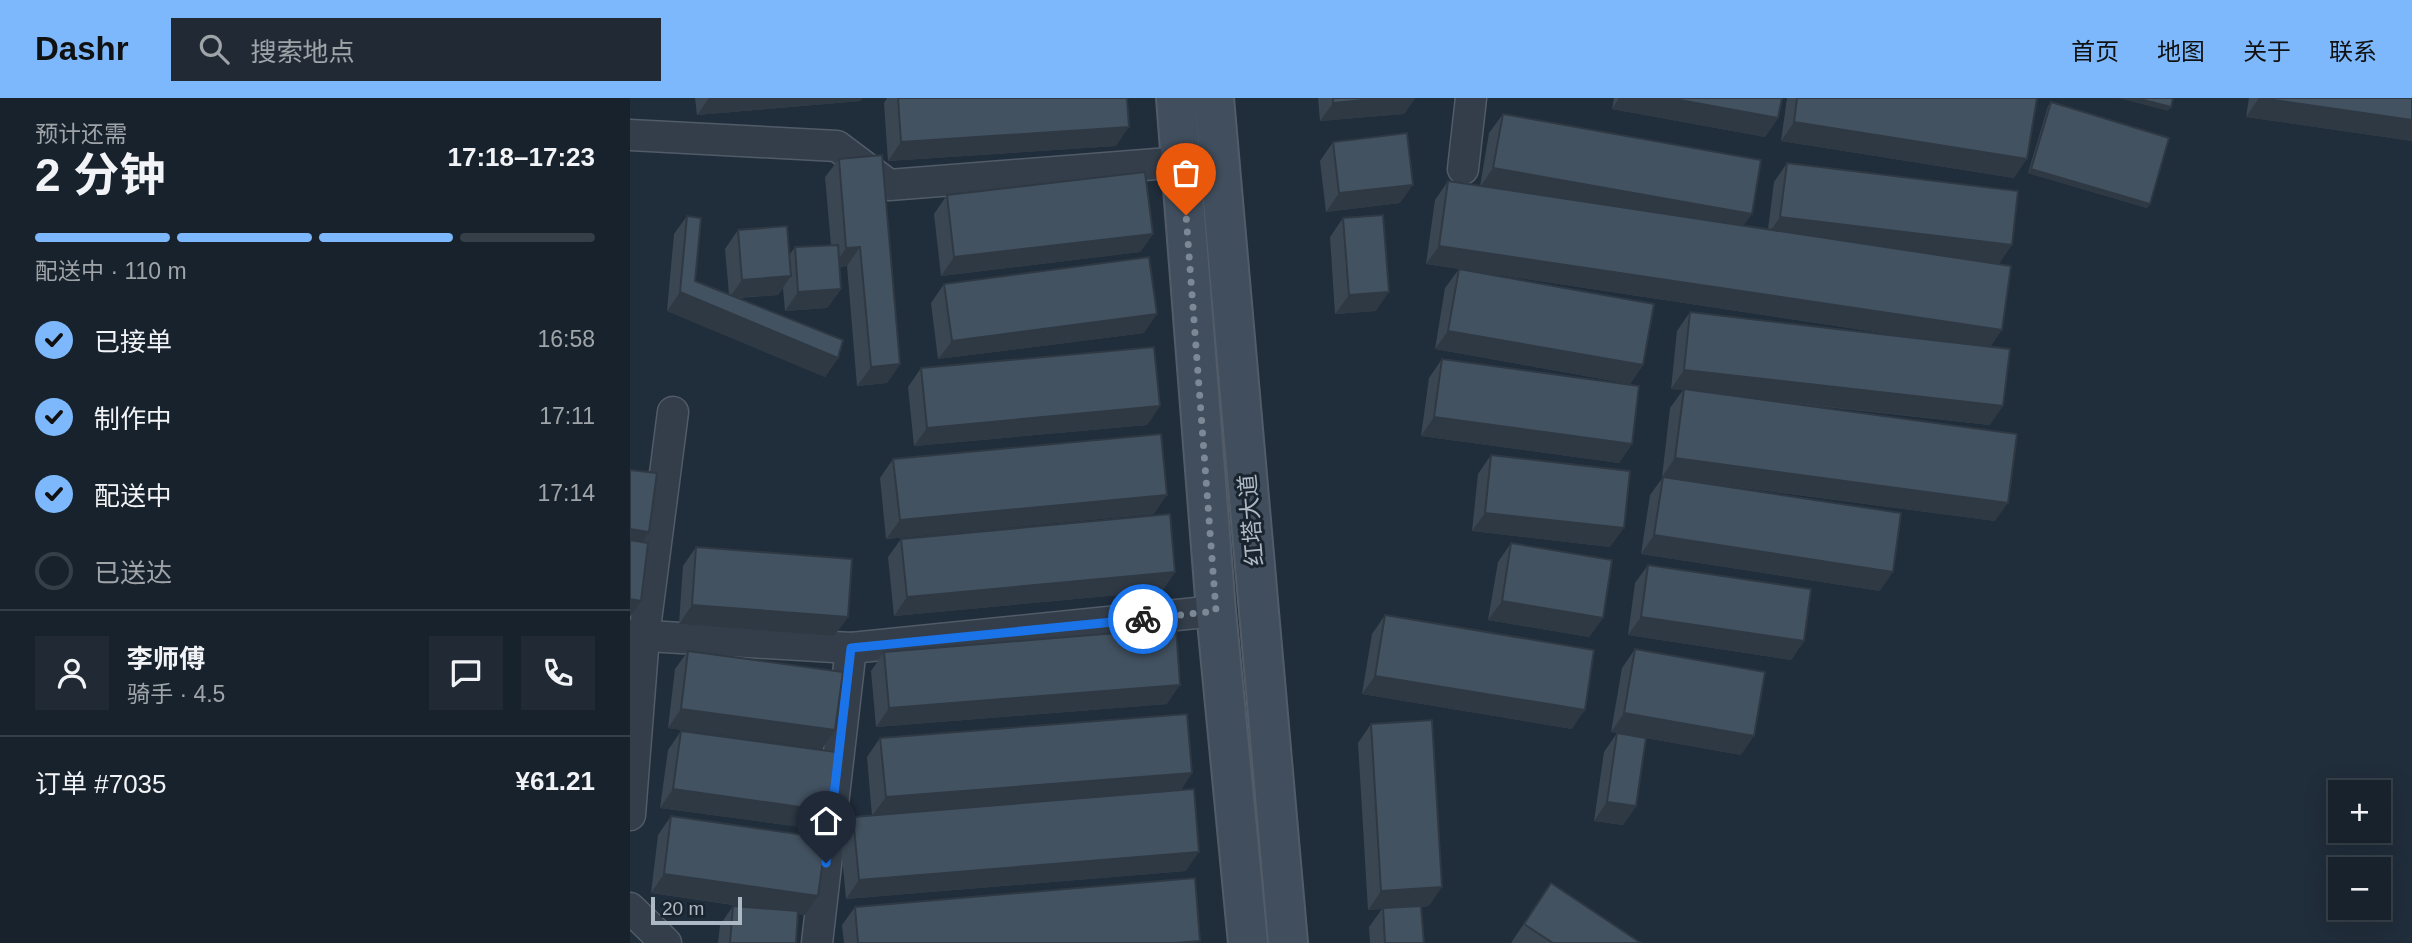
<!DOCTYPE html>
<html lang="zh">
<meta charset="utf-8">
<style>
:root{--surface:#18222c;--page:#212a34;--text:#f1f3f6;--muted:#9fa4a9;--line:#363f48;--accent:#7db8fd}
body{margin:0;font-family:Helvetica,"Noto Sans SC",sans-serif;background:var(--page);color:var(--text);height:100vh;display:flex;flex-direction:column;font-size:26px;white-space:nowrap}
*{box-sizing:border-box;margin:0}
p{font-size:23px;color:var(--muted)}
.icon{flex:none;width:38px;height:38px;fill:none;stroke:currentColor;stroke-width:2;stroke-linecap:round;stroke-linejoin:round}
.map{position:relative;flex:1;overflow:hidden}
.drawer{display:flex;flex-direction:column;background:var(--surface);width:630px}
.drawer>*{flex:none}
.fabs{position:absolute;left:1698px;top:682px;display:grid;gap:14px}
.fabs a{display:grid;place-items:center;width:63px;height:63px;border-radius:0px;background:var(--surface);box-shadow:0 7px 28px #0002,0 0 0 2px var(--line);font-size:35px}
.scale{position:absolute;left:21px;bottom:18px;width:91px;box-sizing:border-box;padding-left:7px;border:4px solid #aeb9c6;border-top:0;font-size:19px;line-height:24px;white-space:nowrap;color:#aeb9c6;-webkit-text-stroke:5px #19242f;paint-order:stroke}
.pin{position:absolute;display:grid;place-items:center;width:60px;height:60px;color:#fff;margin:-72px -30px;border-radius:50% 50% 50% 0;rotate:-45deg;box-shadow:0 0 7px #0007}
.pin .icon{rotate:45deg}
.courier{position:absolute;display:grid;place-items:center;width:70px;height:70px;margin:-35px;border:5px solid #1a73e8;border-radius:50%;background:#fff;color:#222;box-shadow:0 2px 9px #0007}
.head em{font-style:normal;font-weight:700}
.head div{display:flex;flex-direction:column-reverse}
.head{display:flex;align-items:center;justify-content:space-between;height:119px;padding:0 35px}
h1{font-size:46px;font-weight:700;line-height:52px}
.bar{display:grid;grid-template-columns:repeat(4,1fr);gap:10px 7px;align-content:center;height:84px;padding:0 35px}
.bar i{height:9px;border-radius:5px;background:var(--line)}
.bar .active{background:var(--accent)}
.bar p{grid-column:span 4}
.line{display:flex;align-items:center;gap:18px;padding:0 35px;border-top:2px solid var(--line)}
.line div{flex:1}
.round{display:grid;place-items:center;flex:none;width:74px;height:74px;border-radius:0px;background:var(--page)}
ol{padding:0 35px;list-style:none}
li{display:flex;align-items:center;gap:21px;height:77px}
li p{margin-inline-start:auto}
li .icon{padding:7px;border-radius:50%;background:var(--accent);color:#111;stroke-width:4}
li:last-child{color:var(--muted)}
li i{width:38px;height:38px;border:4px solid var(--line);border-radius:50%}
header{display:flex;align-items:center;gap:42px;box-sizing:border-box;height:98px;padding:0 35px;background:var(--accent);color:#111}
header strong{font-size:33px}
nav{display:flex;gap:38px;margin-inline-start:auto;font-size:24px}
.search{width:490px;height:63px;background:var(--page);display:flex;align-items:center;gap:18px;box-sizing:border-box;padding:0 24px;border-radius:0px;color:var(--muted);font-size:26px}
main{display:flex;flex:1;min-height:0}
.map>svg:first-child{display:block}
</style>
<header>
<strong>Dashr</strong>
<div class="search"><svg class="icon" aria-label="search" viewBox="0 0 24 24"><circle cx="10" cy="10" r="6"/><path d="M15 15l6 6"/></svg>搜索地点</div>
<nav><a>首页</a><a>地图</a><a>关于</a><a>联系</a></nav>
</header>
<main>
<section class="drawer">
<div class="head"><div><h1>2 分钟</h1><p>预计还需</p></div><em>17:18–17:23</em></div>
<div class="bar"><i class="active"></i><i class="active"></i><i class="active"></i><i></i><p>配送中 · 110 m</p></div>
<ol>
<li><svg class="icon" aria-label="check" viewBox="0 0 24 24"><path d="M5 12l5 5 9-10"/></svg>已接单<p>16:58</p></li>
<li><svg class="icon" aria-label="check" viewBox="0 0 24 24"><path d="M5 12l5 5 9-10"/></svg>制作中<p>17:11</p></li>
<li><svg class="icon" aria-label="check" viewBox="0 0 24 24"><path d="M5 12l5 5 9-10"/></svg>配送中<p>17:14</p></li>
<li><i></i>已送达</li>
</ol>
<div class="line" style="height:126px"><a class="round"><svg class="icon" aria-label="person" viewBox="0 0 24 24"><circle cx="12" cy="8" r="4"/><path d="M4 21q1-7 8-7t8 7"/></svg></a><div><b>李师傅</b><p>骑手 · 4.5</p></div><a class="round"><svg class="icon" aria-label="chat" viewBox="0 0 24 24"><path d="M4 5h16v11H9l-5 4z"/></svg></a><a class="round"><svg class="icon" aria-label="phone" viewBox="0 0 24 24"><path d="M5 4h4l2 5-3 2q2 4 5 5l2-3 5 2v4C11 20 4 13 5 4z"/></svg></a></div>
<div class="line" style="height:91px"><div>订单 #7035</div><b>¥61.21</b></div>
</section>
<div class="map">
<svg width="1782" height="845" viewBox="0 0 1782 845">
<rect width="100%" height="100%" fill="#202d3a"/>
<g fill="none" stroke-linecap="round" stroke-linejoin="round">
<defs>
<g id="minor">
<polyline points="0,37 207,48 259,87 552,64"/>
<polyline points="833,71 841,0"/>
<polyline points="0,537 221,550 586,513"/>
<polyline points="0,717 14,538 43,314"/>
<polyline points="0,810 36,845"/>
<polyline points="187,845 221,550"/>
</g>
<g id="secondary">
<polyline points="546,0 586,513 618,845"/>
<polyline points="584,0 658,845"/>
</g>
</defs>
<use href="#minor" stroke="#515c68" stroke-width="33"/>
<use href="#secondary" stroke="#515c68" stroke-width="42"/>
<use href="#minor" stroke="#343e4a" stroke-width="30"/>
<use href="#secondary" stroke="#414e5d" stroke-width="38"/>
</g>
<g fill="#3a4753">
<polygon points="65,0 232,0 230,3 67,17"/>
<polygon points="257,0 497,0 486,48 258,63 254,5"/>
<polygon points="688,0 785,0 774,16 690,23"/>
<polygon points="984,0 1152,0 1148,20 1135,39 982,11"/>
<polygon points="1157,0 1407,0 1384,80 1151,43"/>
<polygon points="1619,0 1782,0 1782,43 1616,19"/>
<polygon points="1421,4 1520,106 1517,110 1398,75 1418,8"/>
<polygon points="873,16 1122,116 1113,128 1138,131 1144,84 1157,65 1369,166 1350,163 1361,248 1360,327 1132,302 1365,423 1053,382 1250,493 1011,456 1020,397 1033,379 1032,379 1040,310 1053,292 1041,291 1047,233 1060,214 1292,241 796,166 805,102 818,83 850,88 859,35"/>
<polygon points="703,44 770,105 696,114 690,63"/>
<polygon points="209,61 270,266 257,285 227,288 217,168 209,169 211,191 197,210 155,213 153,190 148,197 108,200 208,260 195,279 37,213 44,136 57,118 65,183 99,196 95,151 108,132 160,156 165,149 201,147 195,79"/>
<polygon points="317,97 523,136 510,154 311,178 304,116"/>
<polygon points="713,120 746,213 705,216 700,139"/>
<polygon points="829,171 1013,267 1000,286 805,251 815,190"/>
<polygon points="314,186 514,235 308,261 301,205"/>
<polygon points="812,261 1002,346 989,365 791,338 799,280"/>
<polygon points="291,270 530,308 517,327 284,348 278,289"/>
<polygon points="861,357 980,449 842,433 848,376"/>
<polygon points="263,361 524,416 256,441 250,380"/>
<polygon points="271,441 545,474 532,493 264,518 258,459"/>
<polygon points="881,445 973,520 959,539 858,522 868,464"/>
<polygon points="66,449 218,519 204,538 49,526 53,468"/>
<polygon points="1018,467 1174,543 1161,562 998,537 1005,485"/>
<polygon points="755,517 942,631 732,596 742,536"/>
<polygon points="1005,551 1111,657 1016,640 1006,708 993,727 964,723 974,654 987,635 996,637 981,634 992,570"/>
<polygon points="58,553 192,651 38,630 45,571"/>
<polygon points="254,554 537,606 246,629 241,573"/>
<polygon points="741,626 799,808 791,809 794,845 740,845 739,829 752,811 738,812 728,645"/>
<polygon points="51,633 185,731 30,710 38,652"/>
<polygon points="250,640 562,675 550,693 556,773 216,801 210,738 223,719 242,718 237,659"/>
<polygon points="41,718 188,798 175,817 168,816 166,845 88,845 90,827 103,808 123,810 21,795 28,737"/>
<polygon points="921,785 1011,845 881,845"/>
<polygon points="225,809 569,845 214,845 212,827"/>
</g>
<g fill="#2f3944">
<polygon points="79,0 232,0 230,3 67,17"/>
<polygon points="753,0 785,0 774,16 690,23 703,5"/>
<polygon points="989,0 1039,0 1148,20 1135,39 982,11"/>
<polygon points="1488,0 1506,0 1541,9 1538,13"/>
<polygon points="1629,0 1782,22 1782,43 1616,19"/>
<polygon points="1164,24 1397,61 1384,80 1151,43"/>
<polygon points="499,29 486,48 258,63 271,44"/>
<polygon points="863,70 1122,116 1108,135 850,89"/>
<polygon points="1401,71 1520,106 1517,110 1398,75"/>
<polygon points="783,87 770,105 696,114 709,95"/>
<polygon points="1150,119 1382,147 1369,166 1137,138"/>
<polygon points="523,136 510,154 311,178 324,159"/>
<polygon points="809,148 1372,232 1359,251 796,166"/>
<polygon points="230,149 217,168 203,169 216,150"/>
<polygon points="161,178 148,197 99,200 112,182"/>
<polygon points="211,191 197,210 155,213 168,194"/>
<polygon points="50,194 208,260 195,279 37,213"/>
<polygon points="759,194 746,213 705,216 719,197"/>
<polygon points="527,216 514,235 308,261 322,243"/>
<polygon points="818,233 1013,267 1000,286 805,251"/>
<polygon points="270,266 257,285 227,288 241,269"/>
<polygon points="1054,272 1373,308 1360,327 1041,291"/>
<polygon points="530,308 517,327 284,348 297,330"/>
<polygon points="804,319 1002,346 989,365 791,338"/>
<polygon points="1045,360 1378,405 1365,423 1032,379"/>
<polygon points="537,397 524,416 256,441 270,422"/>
<polygon points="855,415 994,430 980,449 842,433"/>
<polygon points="0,431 19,434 6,453 0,452"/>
<polygon points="1024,437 1263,474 1250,493 1011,456"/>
<polygon points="545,474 532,493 264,518 277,499"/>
<polygon points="0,501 11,503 0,519"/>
<polygon points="872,503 973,520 959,539 858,522"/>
<polygon points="62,507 218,519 204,538 49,526"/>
<polygon points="1011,519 1174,543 1161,562 998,537"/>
<polygon points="745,578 955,612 942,631 732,596"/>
<polygon points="550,587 537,606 246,629 259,610"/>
<polygon points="51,611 205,632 192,651 38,630"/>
<polygon points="994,615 1124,638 1111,657 981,634"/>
<polygon points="562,675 549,694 242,718 256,699"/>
<polygon points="43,691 198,713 185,731 30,710"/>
<polygon points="977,704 1006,708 993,727 964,723"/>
<polygon points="569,754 556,773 216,801 229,782"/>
<polygon points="34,776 188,798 175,817 21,795"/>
<polygon points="812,789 799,808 738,812 751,793"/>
</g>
<g fill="#435261" stroke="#2f3944" stroke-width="2">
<polygon points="268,0 497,0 499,29 271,44"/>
<polygon points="703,0 753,0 703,5"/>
<polygon points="1039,0 1152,0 1148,20"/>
<polygon points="1167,0 1407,0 1397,61 1164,24"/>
<polygon points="1506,0 1543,0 1541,9"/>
<polygon points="1630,0 1782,0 1782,22"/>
<polygon points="1421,4 1539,40 1520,106 1401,71"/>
<polygon points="873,16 1131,62 1122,116 863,70"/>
<polygon points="777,35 783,87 709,95 703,44"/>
<polygon points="252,57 270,266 241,269 230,149 216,150 209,61"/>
<polygon points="1157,65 1388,93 1382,147 1150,119"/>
<polygon points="515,74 523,136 324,159 317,97"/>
<polygon points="818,83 1381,168 1372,232 809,148"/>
<polygon points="753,117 759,194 719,197 713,120"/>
<polygon points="57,118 71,120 65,183 213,242 208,260 50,194"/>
<polygon points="157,128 161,178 112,182 108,132"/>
<polygon points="208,147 211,191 168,194 165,149"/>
<polygon points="519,159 527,216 322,243 314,186"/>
<polygon points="829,171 1024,206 1013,267 818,233"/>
<polygon points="1060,214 1380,251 1373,308 1054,272"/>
<polygon points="524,249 530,308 297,330 291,270"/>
<polygon points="812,261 1009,288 1002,346 804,319"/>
<polygon points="1054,291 1387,336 1378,405 1045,360"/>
<polygon points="531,336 537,397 270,422 263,361"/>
<polygon points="861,357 1000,373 994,430 855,415"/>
<polygon points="0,372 27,375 19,434 0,431"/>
<polygon points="1033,379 1271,415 1263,474 1024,437"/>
<polygon points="540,416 545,474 277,499 271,441"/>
<polygon points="0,442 18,445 11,503 0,501"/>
<polygon points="881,445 982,462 973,520 872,503"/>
<polygon points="66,449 222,461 218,519 62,507"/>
<polygon points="1018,467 1181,491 1174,543 1011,519"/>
<polygon points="755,517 964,552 955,612 745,578"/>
<polygon points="546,530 550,587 259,610 254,554"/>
<polygon points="1005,551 1135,574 1124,638 994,615"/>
<polygon points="58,553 213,574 205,632 51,611"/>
<polygon points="557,616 562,675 256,699 250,640"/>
<polygon points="802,622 812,789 751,793 741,626"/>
<polygon points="51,633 206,654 198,713 43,691"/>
<polygon points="987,635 1016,640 1006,708 977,704"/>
<polygon points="564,691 569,754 229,782 223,719"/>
<polygon points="41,718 196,740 188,798 34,776"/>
<polygon points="565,780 570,843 546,845 228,845 225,809"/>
<polygon points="921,785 1011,845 923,845 894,826"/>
<polygon points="103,808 168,813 166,845 100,845"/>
<polygon points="791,808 794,845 755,845 753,810"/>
</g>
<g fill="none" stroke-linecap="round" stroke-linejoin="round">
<polyline stroke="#7c8895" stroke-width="7" stroke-dasharray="0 12.6" points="513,521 586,513 556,117"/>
<polyline stroke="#1a73e8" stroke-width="9" points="196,765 221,550 513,521"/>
</g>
<g text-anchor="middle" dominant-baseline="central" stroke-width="6" stroke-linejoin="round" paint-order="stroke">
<g font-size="23" fill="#aeb9c6" stroke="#19242f">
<text transform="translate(621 422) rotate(-95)">红塔大道</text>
</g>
</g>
</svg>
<div class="fabs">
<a>+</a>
<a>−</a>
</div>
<div class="scale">20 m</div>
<div class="pin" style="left:556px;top:117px;background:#ea580c"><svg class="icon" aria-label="bag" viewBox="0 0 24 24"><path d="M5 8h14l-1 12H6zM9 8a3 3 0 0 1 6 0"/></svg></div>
<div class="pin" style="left:196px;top:765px;background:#1f2937"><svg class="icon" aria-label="home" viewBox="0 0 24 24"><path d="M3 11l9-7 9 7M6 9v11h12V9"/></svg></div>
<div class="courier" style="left:513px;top:521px"><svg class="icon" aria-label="bike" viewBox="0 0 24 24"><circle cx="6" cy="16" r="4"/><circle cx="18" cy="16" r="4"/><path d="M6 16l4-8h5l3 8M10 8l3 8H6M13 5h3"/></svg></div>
</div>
</main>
